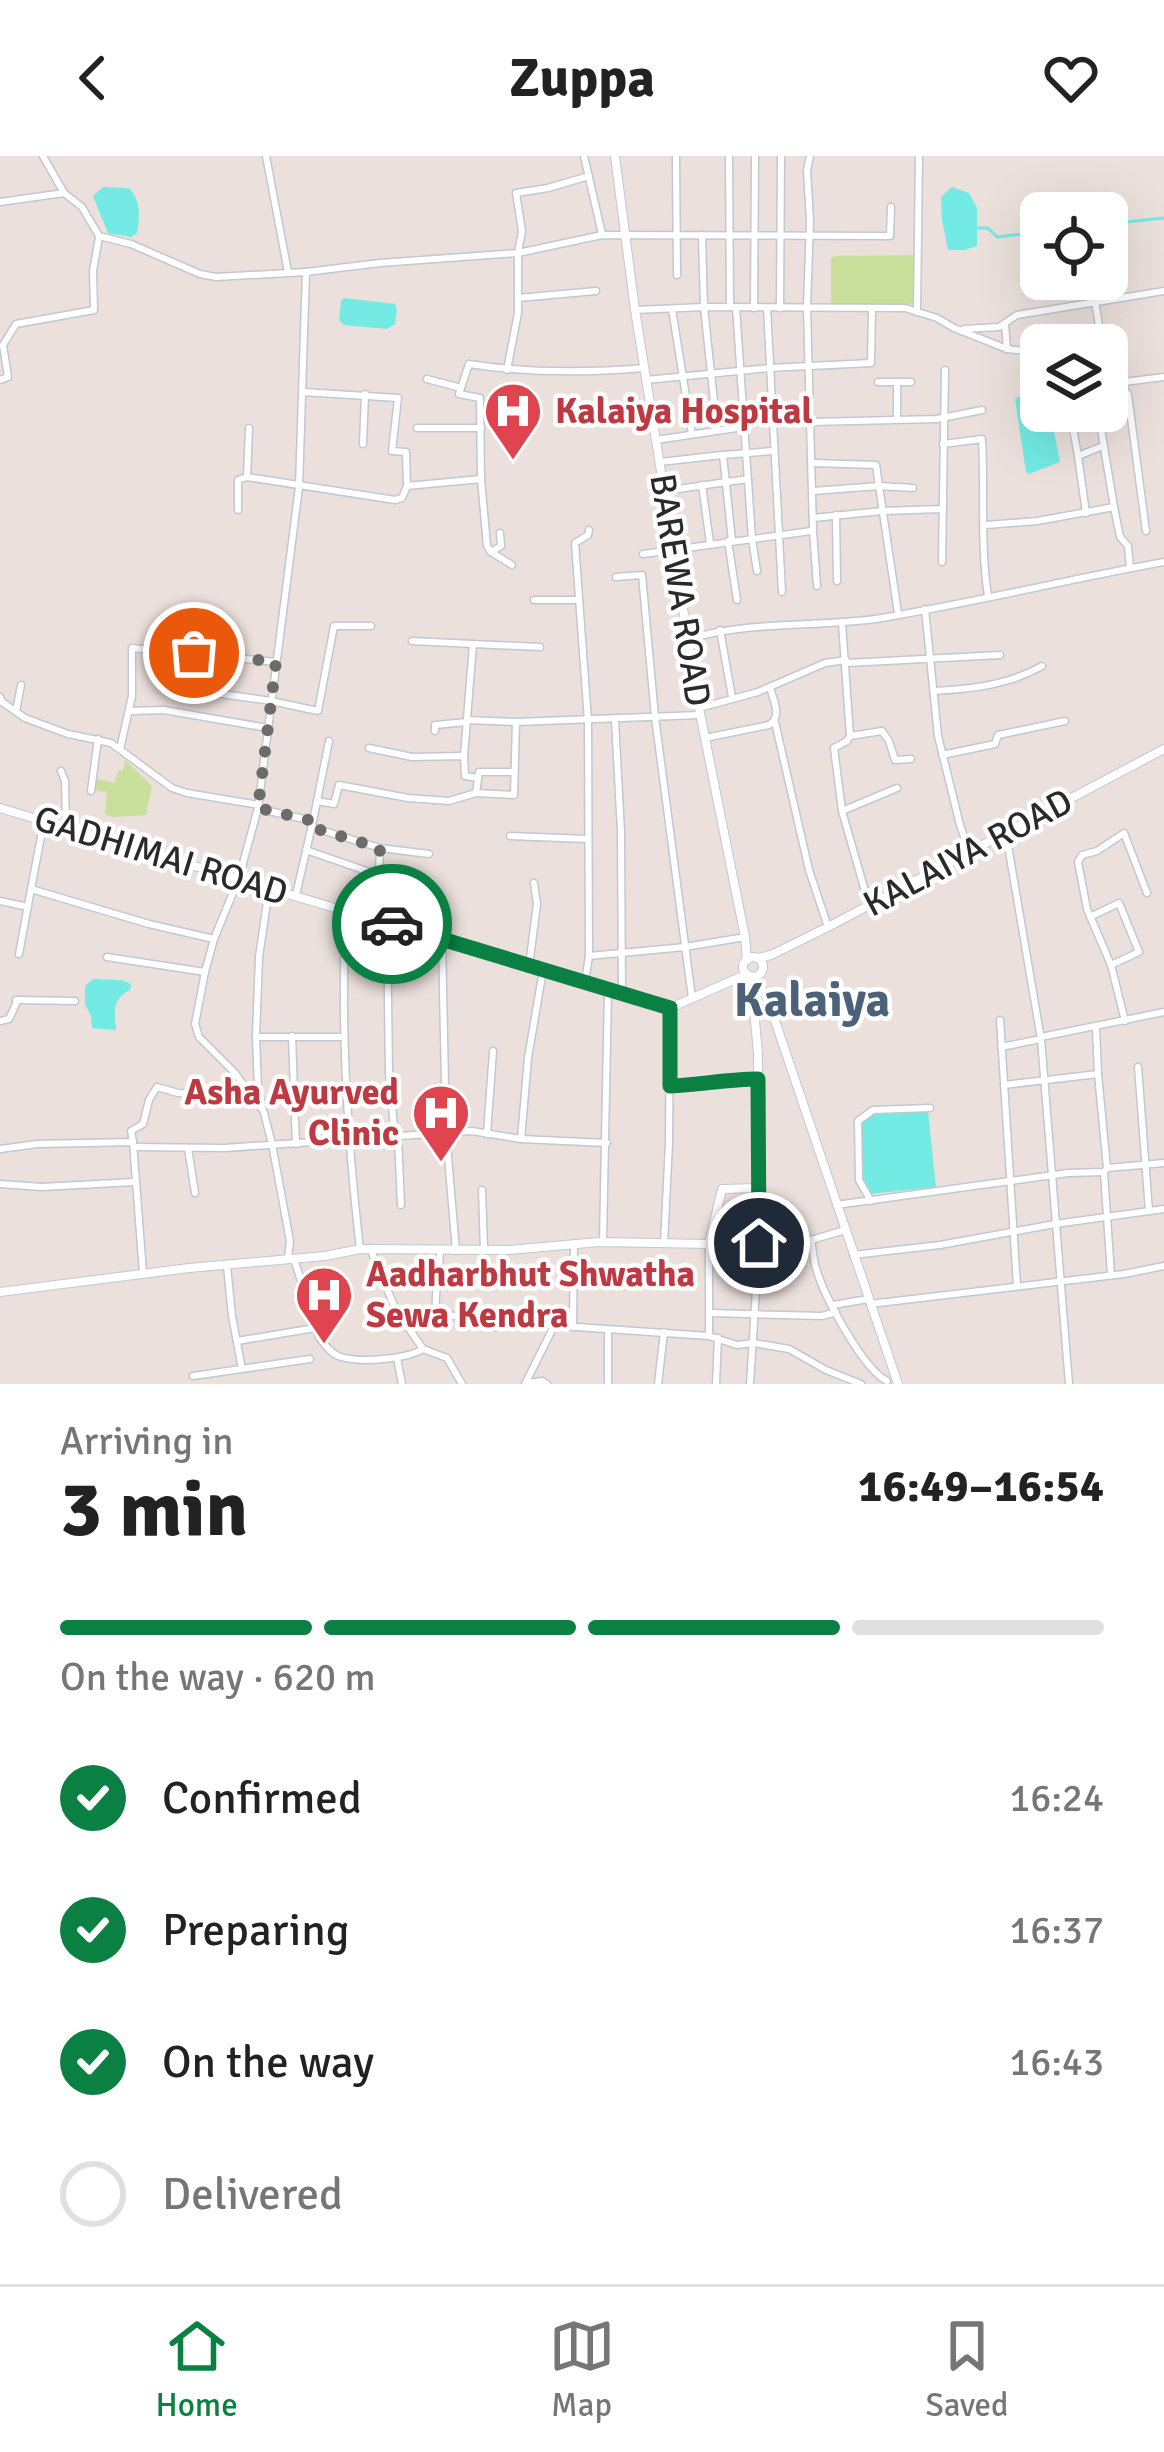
<!DOCTYPE html>
<meta charset="utf-8">
<style>
:root{--surface:#fff;--page:#f6f6f6;--text:#222;--muted:#767676;--line:#e0e0e0;--accent:#0b8043}
body{margin:0;font-family:Signika,sans-serif;background:var(--page);color:var(--text);height:100vh;display:flex;flex-direction:column;font-size:45px;white-space:nowrap}
*{box-sizing:border-box;margin:0}
p{font-size:39px;color:var(--muted)}
.icon{flex:none;width:66px;height:66px;fill:none;stroke:currentColor;stroke-width:2;stroke-linecap:round;stroke-linejoin:round}
.map{position:relative;height:1228px;overflow:hidden}
.drawer{display:flex;flex-direction:column;background:var(--surface);flex:1}
.drawer>*{flex:none}
.buttons{position:absolute;left:1020px;top:36px;display:grid;gap:24px}
.buttons a{display:grid;place-items:center;width:108px;height:108px;border-radius:18px;background:var(--surface);box-shadow:0 12px 48px #0002;font-size:60px}
.pin{position:absolute;display:grid;place-items:center;width:102px;height:102px;color:#fff;margin:-51px;border:6px solid #fff;border-radius:50%;box-shadow:0 3px 12px #0007}
.courier{position:absolute;display:grid;place-items:center;width:120px;height:120px;margin:-60px;border:9px solid #0b8043;border-radius:50%;background:#fff;color:#222;box-shadow:0 3px 15px #0007}
.headline em{font-style:normal;font-weight:700}
.headline div{display:flex;flex-direction:column-reverse}
.headline{display:flex;align-items:center;justify-content:space-between;height:204px;padding:0 60px}
h1{font-size:78px;font-weight:700;line-height:90px}
.bar{display:grid;grid-template-columns:repeat(4,1fr);gap:18px 12px;align-content:center;height:144px;padding:0 60px}
.bar i{height:15px;border-radius:9px;background:var(--line)}
.bar .selected{background:var(--accent)}
.bar p{grid-column:span 4}
ol{padding:0 60px;list-style:none}
li{display:flex;align-items:center;gap:36px;height:132px}
li p{margin-inline-start:auto}
li .icon{padding:12px;border-radius:50%;background:var(--accent);color:#fff;stroke-width:4}
li:last-child{color:var(--muted)}
li i{width:66px;height:66px;border:6px solid var(--line);border-radius:50%}
header{display:flex;justify-content:space-between;align-items:center;height:156px;padding:0 60px;background:var(--surface);font-size:54px;font-weight:700}
.menu{display:flex;justify-content:space-around;align-items:center;height:168px;border-top:3px solid var(--line);background:var(--surface);font-size:33px;color:var(--muted)}
.menu a{display:grid;justify-items:center;gap:6px}
.menu .selected{color:var(--accent)}
.map>svg:first-child{display:block}
</style>
<header><svg class="icon" aria-label="back" viewBox="0 0 24 24"><path d="M15 5l-7 7 7 7"/></svg>Zuppa<svg class="icon" aria-label="heart" viewBox="0 0 24 24"><path d="M12 20l-8-8c-3-5 5-10 8-4 3-6 11-1 8 4z"/></svg></header>
<div class="map">
<svg width="1164" height="1228" viewBox="0 0 1164 1228">
<rect width="100%" height="100%" fill="#ebe0dc"/>
<g fill="#c8e09b">
<polygon points="917,99 917,148 831,150 831,103 834,100"/>
<polygon points="125,604 152,630 146,659 113,661 105,658 107,636 94,634 94,622 114,627 119,614 123,614"/>
</g>
<g fill="#73eae4">
<path d="M103 31 129 32C141 45 140 60 137 77L131 81 108 77 93 40Z"/>
<polygon points="952,31 969,37 977,52 977,90 964,94 948,94 942,64 941,41"/>
<polygon points="344,142 395,148 397,154 395,168 387,173 344,169 339,164 341,145"/>
<polygon points="1041,231 1041,255 1050,255 1060,306 1029,318 1026,316 1015,243 1030,233"/>
<path d="M93 823 121 824 131 828 130 834C110 845 115 857 116 874L92 872 91 860 85 848V830Z"/>
<polygon points="895,955 928,955 936,1031 869,1038 862,1022 860,966 869,959"/>
</g>
<g fill="none" stroke-linecap="round" stroke-linejoin="round">
<g stroke="#73eae4" stroke-width="3">
<polyline points="1107,68 1164,62"/>
<polyline points="975,72 988,72 997,81 1041,76"/>
</g>
<defs>
<g id="minor">
<polyline points="43,0 64,37"/>
<polyline points="266,0 288,116"/>
<polyline points="584,0 602,78"/>
<polyline points="676,0 677,119"/>
<polyline points="729,0 730,151"/>
<polyline points="810,0 807,14 810,65 807,152 813,375 817,430"/>
<polyline points="0,46 64,37 82,51 99,80 131,88 200,118 216,121 306,116"/>
<polyline points="702,79 704,151 717,274"/>
<polyline points="518,142 596,135"/>
<polyline points="1095,145 1102,188 1099,189"/>
<polyline points="736,151 752,383 757,415"/>
<polyline points="754,152 755,0"/>
<polyline points="767,152 782,436"/>
<polyline points="780,152 781,0"/>
<polyline points="672,153 692,278"/>
<polyline points="635,154 704,151 905,152 937,162 954,172 1007,193 1041,197"/>
<polyline points="917,156 919,0"/>
<polyline points="1005,168 1007,193"/>
<polyline points="964,173 999,171 1017,159 1164,135"/>
<polyline points="507,214 518,157 518,97 522,75 516,37 548,32 589,20"/>
<polyline points="427,223 461,232"/>
<polyline points="1107,223 1120,227 1128,239 1146,375"/>
<polyline points="0,224 8,221 3,189 16,168 94,154 93,115 99,81"/>
<polyline points="646,224 769,212 871,207 872,152"/>
<polyline points="878,226 897,226 897,263"/>
<polyline points="897,226 911,226"/>
<polyline points="1124,226 1164,221"/>
<polyline points="303,236 398,242 392,295 406,296 407,330"/>
<polyline points="1070,255 1078,300"/>
<polyline points="812,266 937,263 982,254"/>
<polyline points="417,272 481,272"/>
<polyline points="656,284 743,271"/>
<polyline points="363,288 365,238"/>
<path d="M943 288 982 283C985 336 980 389 988 440"/>
<polyline points="660,306 722,299"/>
<polyline points="813,307 876,309 879,330 913,332"/>
<polyline points="247,321 249,272"/>
<path d="M481 323 480 242 459 238 469 208C527 217 586 217 644 212"/>
<polyline points="702,329 710,387"/>
<polyline points="664,335 748,323"/>
<polyline points="813,335 879,330 898,457"/>
<polyline points="1114,351 1120,381 1128,390 1130,412"/>
<polyline points="238,354 238,324 247,321 395,344 402,342 407,330 481,323 487,390 491,396 512,409"/>
<polyline points="1086,357 1078,300 1103,290"/>
<polyline points="836,359 837,425"/>
<polyline points="813,362 882,355 943,353"/>
<polyline points="986,369 1037,365 1114,351 1098,255"/>
<polyline points="728,385 737,444"/>
<polyline points="732,385 723,299 773,295"/>
<polyline points="491,396 501,390 500,377"/>
<polyline points="643,398 811,375"/>
<polyline points="942,406 945,214"/>
<polyline points="616,421 642,419 655,561 692,842"/>
<polyline points="534,444 579,444"/>
<polyline points="925,453 938,580 960,669 970,697"/>
<polyline points="842,467 850,580 847,585 834,592 842,655 869,749"/>
<polyline points="720,474 732,541"/>
<path d="M689 483C751 464 818 472 882 462 976 446 1070 423 1164 406"/>
<polyline points="412,485 473,488 464,600"/>
<polyline points="473,488 540,491"/>
<polyline points="847,507 1000,499"/>
<polyline points="194,534 271,545 318,555 334,470 371,470"/>
<path d="M934 535C972 533 1009 529 1042 510"/>
<polyline points="0,541 2,546 25,562 68,578 111,587 172,632 187,637 259,649"/>
<polyline points="699,552 758,536 825,507 846,504"/>
<polyline points="16,555 21,529"/>
<polyline points="130,555 164,554 268,572"/>
<polyline points="467,564 516,566"/>
<polyline points="615,564 621,676 622,839"/>
<polyline points="775,566 809,714 828,771"/>
<polyline points="435,575 435,569 467,566"/>
<polyline points="850,580 882,575 889,585 895,604 911,603"/>
<path d="M705 582 769 569C783 561 773 544 770 531"/>
<polyline points="369,592 412,601 464,600 465,620 478,622"/>
<polyline points="120,593 132,540 132,492 276,506"/>
<polyline points="942,599 995,588 998,579 1065,565"/>
<polyline points="61,615 65,625 66,671"/>
<polyline points="91,635 98,583"/>
<polyline points="476,637 514,639 516,566 700,559"/>
<polyline points="317,645 329,585"/>
<polyline points="260,653 313,665 317,645 334,648 339,629 408,642 449,645 476,637 479,616 514,616"/>
<polyline points="842,655 897,632"/>
<polyline points="44,665 31,733 149,768 214,783"/>
<polyline points="311,671 380,692 377,763"/>
<polyline points="1006,678 1041,883 1069,1228"/>
<polyline points="510,680 587,683"/>
<polyline points="380,692 429,698"/>
<polyline points="306,694 378,719 419,728"/>
<polyline points="269,733 259,801 256,880 258,934 272,988 290,1085 288,1102"/>
<polyline points="296,739 312,669"/>
<polyline points="0,745 28,751"/>
<path d="M346 756C340 869 347 981 360 1093"/>
<polyline points="1090,761 1119,747 1139,796 1111,809"/>
<polyline points="387,767 389,917 395,982"/>
<polyline points="442,784 446,977 456,1095"/>
<polyline points="19,798 31,733"/>
<polyline points="589,800 685,791 745,781"/>
<polyline points="107,801 205,816"/>
<polyline points="529,810 537,748 534,727"/>
<polyline points="585,826 589,800 588,565 575,387 588,379 589,374"/>
<polyline points="16,844 75,845"/>
<polyline points="1000,864 1017,1130"/>
<polyline points="0,865 9,863 16,848"/>
<polyline points="1125,865 1111,809 1087,753 1078,706 1082,699 1097,695 1124,677 1147,737"/>
<polyline points="292,880 296,988"/>
<polyline points="258,881 344,881"/>
<polyline points="1041,881 1164,856"/>
<polyline points="1001,891 1041,883"/>
<polyline points="1138,911 1149,1055"/>
<polyline points="1098,918 1107,1012"/>
<polyline points="1004,929 1098,918 1096,872"/>
<path d="M670 930C701 929 726 923 758 923"/>
<polyline points="261,952 234,916 199,881 195,868 205,816 214,783 239,722 258,652 299,331 306,116 380,107 518,97 602,79 890,80 891,51"/>
<polyline points="487,978 493,895"/>
<polyline points="398,982 401,1049"/>
<polyline points="521,983 528,902 543,814"/>
<polyline points="133,986 131,975 143,968 149,944 157,931 178,937 211,939"/>
<polyline points="134,991 225,992 472,975 521,983 607,987"/>
<polyline points="188,992 195,1037"/>
<polyline points="0,993 37,988 133,986 143,1117"/>
<polyline points="1104,1016 1111,1119"/>
<polyline points="0,1028 42,1031 134,1026"/>
<polyline points="482,1034 484,1094"/>
<polyline points="871,1045 859,1024 858,965 873,954 930,952"/>
<polyline points="836,1049 1068,1017 1104,1016 1107,1012 1164,1007"/>
<path d="M845 1074 811 1084C813 1093 813 1103 816 1112 823 1139 863 1213 887 1225"/>
<polyline points="603,1086 608,835"/>
<polyline points="664,1087 669,987 670,852"/>
<polyline points="709,1088 709,1180"/>
<polyline points="370,1092 395,1152 423,1193 447,1202 462,1228"/>
<path d="M440 1094C440 1116 434 1137 436 1158L465 1161 488 1172 518 1167 709 1180 737 1189 754 1187 789 1193 826 1214 861 1228"/>
<polyline points="853,1099 940,1089 1055,1068 1164,1053"/>
<path d="M294 1103 319 1181C325 1189 331 1198 341 1201 360 1207 407 1203 423 1193"/>
<polyline points="227,1110 232,1160 242,1213"/>
<polyline points="870,1148 1124,1118 1164,1110"/>
<polyline points="833,1149 868,1143"/>
<polyline points="710,1157 822,1160 836,1156"/>
<polyline points="573,1171 574,1088"/>
<polyline points="608,1174 608,1228"/>
<polyline points="237,1185 315,1172"/>
<polyline points="397,1202 402,1228"/>
<polyline points="193,1220 310,1203"/>
<polyline points="528,1227 542,1225 547,1228"/>
<polyline points="525,1228 554,1170"/>
<polyline points="658,1228 664,1176"/>
<polyline points="716,1228 718,1182"/>
<polyline points="750,1228 759,1087 811,1084"/>
</g>
<g id="tertiary">
<polyline points="0,652 670,852 747,818"/>
<polyline points="751,820 758,898 759,1087"/>
<polyline points="0,1136 189,1112 325,1100 360,1093 509,1094 599,1086 709,1088 722,1033 758,1032"/>
</g>
<g id="secondary">
<polyline points="615,0 635,154 699,552 745,781 747,804"/>
<circle cx="753" cy="811" r="10"/>
<polyline points="758,802 771,799 828,771 1164,593"/>
<polyline points="754,821 767,841 898,1228"/>
</g>
</defs>
<use href="#minor" stroke="#c1c8d0" stroke-width="9"/>
<use href="#tertiary" stroke="#c1c8d0" stroke-width="10"/>
<use href="#secondary" stroke="#c1c8d0" stroke-width="10"/>
<use href="#minor" stroke="#fff" stroke-width="6"/>
<use href="#tertiary" stroke="#fff" stroke-width="8"/>
<use href="#secondary" stroke="#fff" stroke-width="8"/>
</g>
<g fill="none" stroke-linecap="round" stroke-linejoin="round">
<polyline stroke="#6e6a68" stroke-width="12" stroke-dasharray="0 21.6" points="194,497 276,506 258,652 313,665 311,671 380,692 376,763 392,768"/>
<path stroke="#0b8043" stroke-width="15" d="M392 768 670 852V930C700 929 727 923 758 923L759 1087"/>
</g>
<defs>
<symbol id="hospital-pin" viewBox="-11 -11 22 30"><path d="M0 17L-7.5 6A9.5 9.5 0 1 1 7.5 6Z" fill="#e0444e" stroke="#fff"/><path d="M-5-5h3v3.5h4V-5h3V5h-3V1.5h-4V5h-3Z" fill="#fff"/></symbol>
</defs>
<g fill-rule="evenodd">
<use href="#hospital-pin" x="480" y="222" width="66" height="90"/>
<use href="#hospital-pin" x="408" y="924" width="66" height="90"/>
<use href="#hospital-pin" x="291" y="1106" width="66" height="90"/>
</g>
<g text-anchor="middle" dominant-baseline="central" stroke-width="9" stroke-linejoin="round" paint-order="stroke">
<g font-size="36" font-weight="bold" fill="#be3a42" stroke="#fff" text-anchor="start">
<text x="555" y="255">Kalaiya Hospital</text>
<text x="399" y="936" text-anchor="end">Asha Ayurved<tspan x="399" dy="41">Clinic</tspan></text>
<text x="366" y="1118">Aadharbhut Shwatha<tspan x="366" dy="41">Sewa Kendra</tspan></text>
</g>
<g font-size="36" fill="#2a2a2a" stroke="#fff">
<text transform="translate(680 434) rotate(81)">BAREWA ROAD</text>
<text transform="translate(968 697) rotate(-28)">KALAIYA ROAD</text>
<text transform="translate(161 700) rotate(17)">GADHIMAI ROAD</text>
</g>
<g font-size="48" font-weight="bold" fill="#4c6279" stroke="#fff">
<text x="812" y="844">Kalaiya</text>
</g>
</g>
</svg>
<div class="buttons">
<a><svg class="icon" aria-label="locate" viewBox="0 0 24 24"><circle cx="12" cy="12" r="6"/><path d="M12 2v4M12 18v4M2 12h4M18 12h4"/></svg></a>
<a><svg class="icon" aria-label="layers" viewBox="0 0 24 24"><path d="M12 4l9 5-9 5-9-5zM3 14l9 5 9-5"/></svg></a>
</div>
<div class="pin" style="left:194px;top:497px;background:#ea580c"><svg class="icon" aria-label="bag" viewBox="0 0 24 24"><path d="M5 8h14l-1 12H6zM9 8a3 3 0 0 1 6 0"/></svg></div>
<div class="pin" style="left:759px;top:1087px;background:#1f2937"><svg class="icon" aria-label="home" viewBox="0 0 24 24"><path d="M3 11l9-7 9 7M6 9v11h12V9"/></svg></div>
<div class="courier" style="left:392px;top:768px"><svg class="icon" aria-label="car" viewBox="0 0 24 24"><path d="M5 17H2v-5l4-1 3-4h7l3 4 3 1v5h-3M9 17h6M6 11h13"/><circle cx="7" cy="17" r="2"/><circle cx="17" cy="17" r="2"/></svg></div>
</div>
<section class="drawer">
<div class="headline"><div><h1>3 min</h1><p>Arriving in</p></div><em>16:49–16:54</em></div>
<div class="bar"><i class="selected"></i><i class="selected"></i><i class="selected"></i><i></i><p>On the way · 620 m</p></div>
<ol>
<li><svg class="icon" aria-label="check" viewBox="0 0 24 24"><path d="M5 12l5 5 9-10"/></svg>Confirmed<p>16:24</p></li>
<li><svg class="icon" aria-label="check" viewBox="0 0 24 24"><path d="M5 12l5 5 9-10"/></svg>Preparing<p>16:37</p></li>
<li><svg class="icon" aria-label="check" viewBox="0 0 24 24"><path d="M5 12l5 5 9-10"/></svg>On the way<p>16:43</p></li>
<li><i></i>Delivered</li>
</ol>
</section>
<nav class="menu">
<a class="selected"><svg class="icon" aria-label="home" viewBox="0 0 24 24"><path d="M3 11l9-7 9 7M6 9v11h12V9"/></svg>Home</a>
<a><svg class="icon" aria-label="map" viewBox="0 0 24 24"><path d="M3 6l6-2 6 2 6-2v14l-6 2-6-2-6 2zM9 4v14M15 6v14"/></svg>Map</a>
<a><svg class="icon" aria-label="saved" viewBox="0 0 24 24"><path d="M7 4h10v16l-5-4-5 4z"/></svg>Saved</a>
</nav>
